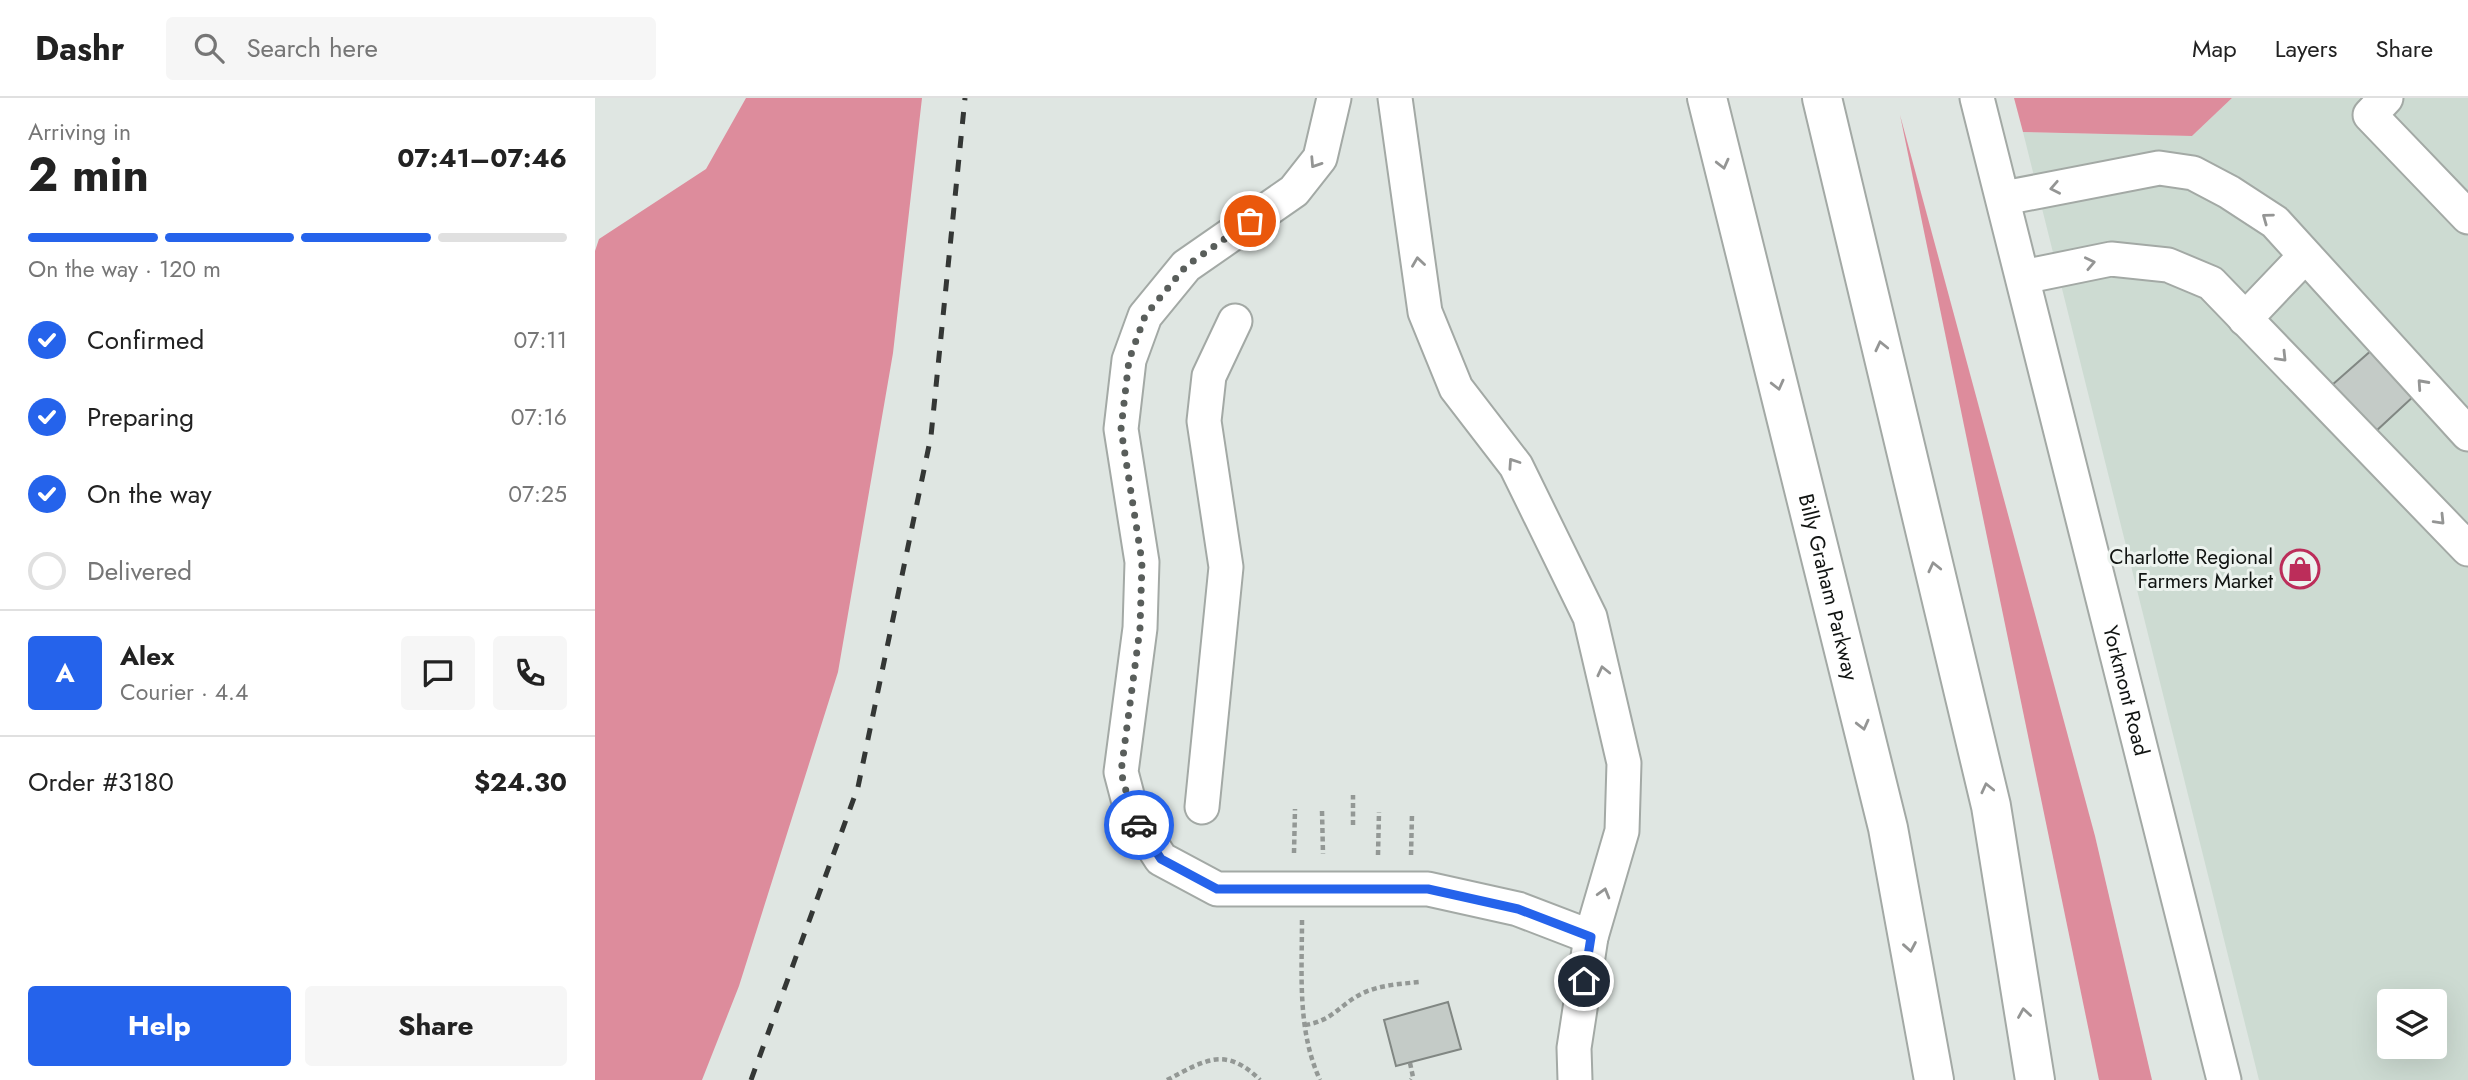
<!DOCTYPE html>
<meta charset="utf-8">
<style>
:root{--surface:#fff;--page:#f6f6f6;--text:#222;--muted:#767676;--line:#e0e0e0;--accent:#2563eb}
body{margin:0;font-family:Jost,sans-serif;background:var(--page);color:var(--text);height:100vh;display:flex;flex-direction:column;font-size:26px;white-space:nowrap}
*{box-sizing:border-box;margin:0}
p{font-size:23px;color:var(--muted)}
.icon{flex:none;width:38px;height:38px;fill:none;stroke:currentColor;stroke-width:2;stroke-linecap:round;stroke-linejoin:round}
.map{position:relative;flex:1;overflow:hidden}
.drawer{display:flex;flex-direction:column;background:var(--surface);width:595px}
.drawer>*{flex:none}
.tools{position:absolute;left:1782px;top:891px;display:grid;gap:14px}
.tools a{display:grid;place-items:center;width:70px;height:70px;border-radius:7px;background:var(--surface);box-shadow:0 7px 28px #0002;font-size:35px}
.pin{position:absolute;display:grid;place-items:center;width:60px;height:60px;color:#fff;margin:-30px;border:4px solid #fff;border-radius:50%;box-shadow:0 2px 7px #0007}
.courier{position:absolute;display:grid;place-items:center;width:70px;height:70px;margin:-35px;border:5px solid #2563eb;border-radius:50%;background:#fff;color:#222;box-shadow:0 2px 9px #0007}
.headline em{font-style:normal;font-weight:700}
.headline div{display:flex;flex-direction:column-reverse}
.headline{display:flex;align-items:center;justify-content:space-between;height:119px;padding:0 28px}
h1{font-size:46px;font-weight:700;line-height:52px}
.bar{display:grid;grid-template-columns:repeat(4,1fr);gap:10px 7px;align-content:center;height:84px;padding:0 28px}
.bar i{height:9px;border-radius:5px;background:var(--line)}
.bar .current{background:var(--accent)}
.bar p{grid-column:span 4}
.line{display:flex;align-items:center;gap:18px;padding:0 28px;border-top:2px solid var(--line)}
.line div{flex:1}
.round{display:grid;place-items:center;flex:none;width:74px;height:74px;border-radius:7px;background:var(--page)}
ol{padding:0 28px;list-style:none}
li{display:flex;align-items:center;gap:21px;height:77px}
li p{margin-inline-start:auto}
li .icon{padding:7px;border-radius:50%;background:var(--accent);color:#fff;stroke-width:4}
li:last-child{color:var(--muted)}
li i{width:38px;height:38px;border:4px solid var(--line);border-radius:50%}
.cta{display:flex;gap:14px;margin-top:auto;padding:14px 28px}
.cta a{flex:1;height:80px;border-radius:7px;background:var(--accent);color:#fff;font-size:28px;font-weight:700;line-height:80px;text-align:center}
.cta a+a{background:var(--page);color:var(--text)}
header{display:flex;align-items:center;gap:42px;box-sizing:border-box;height:98px;padding:0 35px;background:var(--surface);border-bottom:2px solid var(--line)}
header strong{font-size:33px}
nav{display:flex;gap:38px;margin-inline-start:auto;font-size:24px}
.search{width:490px;height:63px;background:var(--page);display:flex;align-items:center;gap:18px;box-sizing:border-box;padding:0 24px;border-radius:7px;color:var(--muted);font-size:26px}
main{display:flex;flex:1;min-height:0}
.map>svg:first-child{display:block}
</style>
<header>
<strong>Dashr</strong>
<div class="search"><svg class="icon" aria-label="search" viewBox="0 0 24 24"><circle cx="10" cy="10" r="6"/><path d="M15 15l6 6"/></svg>Search here</div>
<nav><a>Map</a><a>Layers</a><a>Share</a></nav>
</header>
<main>
<section class="drawer">
<div class="headline"><div><h1>2 min</h1><p>Arriving in</p></div><em>07:41–07:46</em></div>
<div class="bar"><i class="current"></i><i class="current"></i><i class="current"></i><i></i><p>On the way · 120 m</p></div>
<ol>
<li><svg class="icon" aria-label="check" viewBox="0 0 24 24"><path d="M5 12l5 5 9-10"/></svg>Confirmed<p>07:11</p></li>
<li><svg class="icon" aria-label="check" viewBox="0 0 24 24"><path d="M5 12l5 5 9-10"/></svg>Preparing<p>07:16</p></li>
<li><svg class="icon" aria-label="check" viewBox="0 0 24 24"><path d="M5 12l5 5 9-10"/></svg>On the way<p>07:25</p></li>
<li><i></i>Delivered</li>
</ol>
<div class="line" style="height:126px"><b class="round" style="background:var(--accent);color:#fff">A</b><div><b>Alex</b><p>Courier · 4.4</p></div><a class="round"><svg class="icon" aria-label="chat" viewBox="0 0 24 24"><path d="M4 5h16v11H9l-5 4z"/></svg></a><a class="round"><svg class="icon" aria-label="phone" viewBox="0 0 24 24"><path d="M5 4h4l2 5-3 2q2 4 5 5l2-3 5 2v4C11 20 4 13 5 4z"/></svg></a></div>
<div class="line" style="height:91px"><div>Order #3180</div><b>$24.30</b></div>
<div class="cta"><a>Help</a><a>Share</a></div>
</section>
<div class="map">
<svg width="1873" height="982" viewBox="0 0 1873 982">
<rect width="100%" height="100%" fill="#dfe6e2"/>
<path fill="#cddbd2" fill-rule="evenodd" d="M1637 0H1873V982H1664L1428 34 1597 38ZM1794 903H1839V948H1794Z"/>
<g fill="#dd8c9c">
<polygon points="151,0 327,0 298,255 243,574 144,888 107,982 0,982 0,153 4,141 111,71"/>
<polygon points="1419,0 1637,0 1597,38 1428,34"/>
<polygon points="1305,17 1500,738 1557,982 1504,982"/>
</g>
<g fill="#c4cbc7" stroke="#818783" stroke-width="2">
<polygon points="1778,251 1820,297 1780,334 1737,287"/>
<polygon points="853,904 866,951 801,968 789,922"/>
</g>
<g fill="none" stroke-linecap="round" stroke-linejoin="round">
<defs>
<g id="minor">
<polyline points="739,0 725,60 699,93 591,168 550,218 534,262 526,331 547,464 545,530 526,674 537,716 566,761 622,791 833,791 923,811 996,839 1027,733 1029,665 995,519 921,368 861,290 830,214 800,0"/>
<path id="s1" d="M1382 0 1629 982"/>
<polyline points="1791,0 1775,17 1873,119"/>
<polyline points="1409,100 1564,70 1598,75 1634,94 1680,124 1873,336"/>
<polyline points="1428,179 1516,161 1573,167 1616,185 1873,451"/>
<polyline points="1650,221 1710,158"/>
<polyline points="607,709 631,469 609,323 614,278 640,223"/>
<polyline points="980,982 979,950 996,839"/>
</g>
<g id="highway">
<path id="s2" d="M1112 0 1293 730 1339 982"/>
<polyline points="1227,0 1396,708 1440,982"/>
</g>
</defs>
<use href="#minor" stroke="#a3a9a5" stroke-width="37"/>
<use href="#highway" stroke="#a3a9a5" stroke-width="42"/>
<g stroke="#939895" stroke-width="4.5" stroke-dasharray="5 3.5" stroke-linecap="butt">
<polyline points="727,713 728,756"/>
<polyline points="758,727 758,697"/>
<polyline points="699,755 700,711"/>
<polyline points="783,757 784,714"/>
<polyline points="816,757 817,716"/>
<path d="M707 822C707 876 702 932 725 982"/>
<path d="M710 927C738 923 745 906 768 895 785 887 805 886 824 884"/>
<polyline points="815,965 818,979 816,982"/>
<path d="M572 982C609 963 630 947 665 982"/>
</g>
<use href="#minor" stroke="#fff" stroke-width="33"/>
<use href="#highway" stroke="#fff" stroke-width="38"/>
<polyline stroke="#343735" stroke-width="5" stroke-dasharray="12 12" stroke-linecap="butt" points="156,982 263,689 336,338 370,0"/>
</g>
<defs><path id="oneway-chevron" d="M-2-3.5L2.5 0L-2 3.5" fill="none" stroke-width="1.6" stroke-linecap="round" stroke-linejoin="round" transform="scale(1.75)"/></defs>
<g stroke="#949594">
<use href="#oneway-chevron" transform="translate(720 65) rotate(123)"/>
<use href="#oneway-chevron" transform="translate(1128 66) rotate(76)"/>
<use href="#oneway-chevron" transform="translate(1460 90) rotate(169)"/>
<use href="#oneway-chevron" transform="translate(1672 120) rotate(-144)"/>
<use href="#oneway-chevron" transform="translate(823 164) rotate(-98)"/>
<use href="#oneway-chevron" transform="translate(1495 165) rotate(-12)"/>
<use href="#oneway-chevron" transform="translate(1286 248) rotate(-103)"/>
<use href="#oneway-chevron" transform="translate(1687 259) rotate(46)"/>
<use href="#oneway-chevron" transform="translate(1827 286) rotate(-132)"/>
<use href="#oneway-chevron" transform="translate(1183 287) rotate(76)"/>
<use href="#oneway-chevron" transform="translate(918 365) rotate(-124)"/>
<use href="#oneway-chevron" transform="translate(1845 422) rotate(46)"/>
<use href="#oneway-chevron" transform="translate(1339 469) rotate(-103)"/>
<use href="#oneway-chevron" transform="translate(1008 573) rotate(-103)"/>
<use href="#oneway-chevron" transform="translate(1268 627) rotate(76)"/>
<use href="#oneway-chevron" transform="translate(1392 690) rotate(-103)"/>
<use href="#oneway-chevron" transform="translate(1009 795) rotate(-74)"/>
<use href="#oneway-chevron" transform="translate(1315 849) rotate(80)"/>
<use href="#oneway-chevron" transform="translate(1429 915) rotate(-99)"/>
</g>
<g fill="none" stroke-linecap="round" stroke-linejoin="round">
<polyline stroke="#595e5b" stroke-width="7" stroke-dasharray="0 12.6" points="544,727 537,716 526,674 545,530 547,464 526,331 534,262 550,218 591,168 655,123"/>
<polyline stroke="#2563eb" stroke-width="9" points="544,727 566,761 622,791 833,791 923,811 996,839 989,883"/>
</g>
<defs>
<symbol id="shop-ring" viewBox="-11 -11 22 22"><circle r="9.5" fill="#edf3ef" stroke="#bc2d5a" stroke-width="1.5"/><path d="M-5-2.5h2.3a2.7 3.5 0 0 1 5.4 0H5L5.5 6h-11ZM-1.5-2.5h3a1.5 2.3 0 0 0-3 0Z" fill="#bc2d5a"/></symbol>
</defs>
<g fill-rule="evenodd">
<use href="#shop-ring" x="1683" y="449" width="44" height="44"/>
</g>
<g text-anchor="middle" dominant-baseline="central" stroke-width="6" stroke-linejoin="round" paint-order="stroke">
<g font-size="21" fill="#111412" stroke="#edf3ef" text-anchor="end">
<text x="1678" y="459">Charlotte Regional<tspan x="1678" dy="24">Farmers Market</tspan></text>
</g>
<g font-size="21" fill="#111412" stroke="#edf3ef">
<text stroke="none"><textPath href="#s2" startOffset="504">Billy Graham Parkway</textPath></text>
<text stroke="none"><textPath href="#s1" startOffset="611">Yorkmont Road</textPath></text>
</g>
</g>
</svg>
<div class="tools">
<a><svg class="icon" aria-label="layers" viewBox="0 0 24 24"><path d="M12 4l9 5-9 5-9-5zM3 14l9 5 9-5"/></svg></a>
</div>
<div class="pin" style="left:655px;top:123px;background:#ea580c"><svg class="icon" aria-label="bag" viewBox="0 0 24 24"><path d="M5 8h14l-1 12H6zM9 8a3 3 0 0 1 6 0"/></svg></div>
<div class="pin" style="left:989px;top:883px;background:#1f2937"><svg class="icon" aria-label="home" viewBox="0 0 24 24"><path d="M3 11l9-7 9 7M6 9v11h12V9"/></svg></div>
<div class="courier" style="left:544px;top:727px"><svg class="icon" aria-label="car" viewBox="0 0 24 24"><path d="M5 17H2v-5l4-1 3-4h7l3 4 3 1v5h-3M9 17h6M6 11h13"/><circle cx="7" cy="17" r="2"/><circle cx="17" cy="17" r="2"/></svg></div>
</div>
</main>
